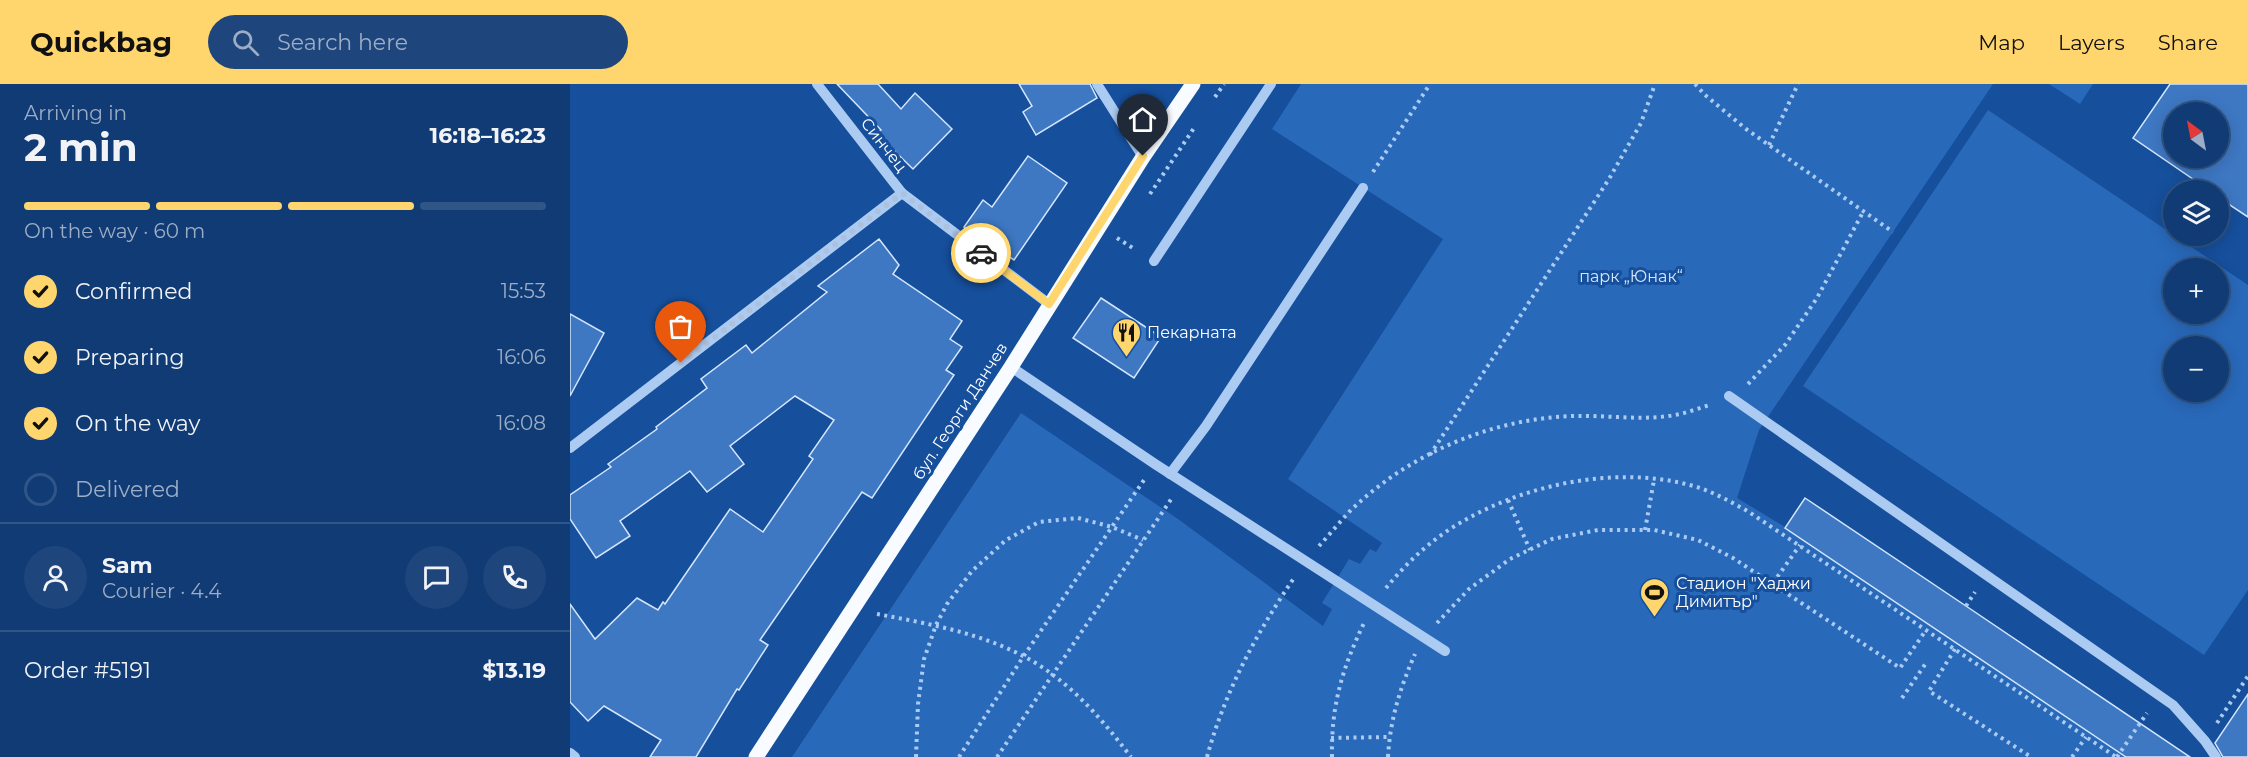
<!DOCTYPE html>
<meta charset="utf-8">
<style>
:root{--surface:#103b75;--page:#1e467d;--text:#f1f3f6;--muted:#9cadc5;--line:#305587;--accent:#ffd66e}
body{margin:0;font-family:Montserrat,sans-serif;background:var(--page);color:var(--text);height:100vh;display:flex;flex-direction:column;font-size:22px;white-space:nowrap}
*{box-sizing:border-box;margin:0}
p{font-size:20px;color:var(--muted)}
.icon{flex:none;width:33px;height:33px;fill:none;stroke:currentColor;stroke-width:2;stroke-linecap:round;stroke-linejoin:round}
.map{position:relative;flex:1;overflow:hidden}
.sheet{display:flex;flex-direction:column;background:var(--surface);width:570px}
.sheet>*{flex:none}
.needle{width:39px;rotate:328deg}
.buttons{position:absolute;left:1593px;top:18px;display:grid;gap:12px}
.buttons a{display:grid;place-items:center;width:66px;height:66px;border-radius:50%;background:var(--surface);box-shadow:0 3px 15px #0003,0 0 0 2px var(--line);font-size:30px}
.pin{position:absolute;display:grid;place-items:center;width:51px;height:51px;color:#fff;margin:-62px -26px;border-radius:50% 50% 50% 0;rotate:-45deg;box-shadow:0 0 6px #0007}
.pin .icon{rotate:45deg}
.courier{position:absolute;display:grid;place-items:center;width:60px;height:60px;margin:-30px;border:4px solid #ffd66e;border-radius:50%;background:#fff;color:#222;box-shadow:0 2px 8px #0007}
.summary em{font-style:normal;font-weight:700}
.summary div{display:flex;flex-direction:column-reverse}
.summary{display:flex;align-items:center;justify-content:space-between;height:102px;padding:0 24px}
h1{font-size:39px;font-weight:700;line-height:45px}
.bar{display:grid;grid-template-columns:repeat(4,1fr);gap:9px 6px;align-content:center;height:72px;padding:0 24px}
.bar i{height:8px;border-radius:4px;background:var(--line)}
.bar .active{background:var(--accent)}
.bar p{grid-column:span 4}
.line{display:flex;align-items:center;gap:15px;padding:0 24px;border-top:2px solid var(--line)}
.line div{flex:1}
.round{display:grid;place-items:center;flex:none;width:63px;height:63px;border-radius:32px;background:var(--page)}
ol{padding:0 24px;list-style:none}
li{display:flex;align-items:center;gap:18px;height:66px}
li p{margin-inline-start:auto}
li .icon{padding:6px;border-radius:50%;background:var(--accent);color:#111;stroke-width:4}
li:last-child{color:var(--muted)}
li i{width:33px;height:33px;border:3px solid var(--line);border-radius:50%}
header{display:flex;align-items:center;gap:36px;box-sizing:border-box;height:84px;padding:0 30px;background:var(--accent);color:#111}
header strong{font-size:28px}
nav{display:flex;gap:33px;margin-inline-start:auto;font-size:21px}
.search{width:420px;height:54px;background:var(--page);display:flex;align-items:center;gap:15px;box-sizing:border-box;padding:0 21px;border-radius:33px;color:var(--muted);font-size:22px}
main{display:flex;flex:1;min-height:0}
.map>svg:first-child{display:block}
</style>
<header>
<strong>Quickbag</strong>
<div class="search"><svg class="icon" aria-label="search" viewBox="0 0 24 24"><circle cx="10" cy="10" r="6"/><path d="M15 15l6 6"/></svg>Search here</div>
<nav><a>Map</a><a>Layers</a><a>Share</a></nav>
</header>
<main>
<section class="sheet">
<div class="summary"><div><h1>2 min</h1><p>Arriving in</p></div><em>16:18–16:23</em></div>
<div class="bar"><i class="active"></i><i class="active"></i><i class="active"></i><i></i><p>On the way · 60 m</p></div>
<ol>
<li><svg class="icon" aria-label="check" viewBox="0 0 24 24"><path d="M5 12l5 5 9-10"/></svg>Confirmed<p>15:53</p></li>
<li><svg class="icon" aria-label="check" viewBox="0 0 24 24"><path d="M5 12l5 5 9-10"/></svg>Preparing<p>16:06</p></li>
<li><svg class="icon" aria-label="check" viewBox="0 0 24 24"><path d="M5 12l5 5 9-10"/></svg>On the way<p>16:08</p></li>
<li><i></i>Delivered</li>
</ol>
<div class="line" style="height:108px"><a class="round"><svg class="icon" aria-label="person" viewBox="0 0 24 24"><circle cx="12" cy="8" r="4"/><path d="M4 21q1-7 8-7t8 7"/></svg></a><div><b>Sam</b><p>Courier · 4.4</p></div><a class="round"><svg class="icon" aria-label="chat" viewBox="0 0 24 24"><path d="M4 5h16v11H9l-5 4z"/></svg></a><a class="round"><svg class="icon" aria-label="phone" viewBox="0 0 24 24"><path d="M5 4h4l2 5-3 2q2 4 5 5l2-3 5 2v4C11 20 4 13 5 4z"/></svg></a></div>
<div class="line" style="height:78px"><div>Order #5191</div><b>$13.19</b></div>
</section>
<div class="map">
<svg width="1678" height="673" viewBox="0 0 1678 673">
<rect width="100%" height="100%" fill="#164f9c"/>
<g fill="#2969ba" fill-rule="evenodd">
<polygon points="731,0 1423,0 1189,346 1167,414 1215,443 1235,414 1565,636 1557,673 222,673 451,329 608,435 753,542 762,525 752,519 779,475 790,480 800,465 806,468 812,459 718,395 873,155 702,45"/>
<polygon points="1479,0 1523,0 1510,20"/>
<path d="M1418 26 1678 201V506L1634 571 1233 302ZM1648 184V230H1604V184ZM1648 262V308H1604V262Z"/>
</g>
<g fill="#3e78c3" stroke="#d4e6fd" stroke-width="1.5" fill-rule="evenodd">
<polygon points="267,0 308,0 331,25 345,9 382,45 343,85 307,50 311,46"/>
<polygon points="449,0 520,0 527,14 466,51 453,28 462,22"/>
<path d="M1600 0H1678V133L1648 113V106H1639L1563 54ZM1604 28H1648V74H1604Z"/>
<polygon points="458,72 497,99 444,176 394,143 413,116 422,123"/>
<polygon points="309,155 329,181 323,190 392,237 380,255 392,263 376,286 384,291 302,414 292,408 190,556 198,561 169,606 167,605 126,673 80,673 91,656 34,622 18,637 0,618 0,520 25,555 67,514 88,526 93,518 95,520 160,425 193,448 243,375 239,372 264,336 225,312 160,362 174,380 137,408 120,387 50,437 60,452 26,474 0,435 0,411 41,383 38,380 87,345 86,343 137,304 131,295 176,261 182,269 257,208 248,202"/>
<polygon points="531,214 591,253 564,294 503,254"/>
<polygon points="0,230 34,249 0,312"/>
<polygon points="1235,414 1396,522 1620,673 1556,673 1215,444"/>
<polygon points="1678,610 1678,673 1653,673 1645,659"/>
</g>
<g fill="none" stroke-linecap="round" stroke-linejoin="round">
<g stroke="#accbf3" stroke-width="4" stroke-dasharray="3 4.5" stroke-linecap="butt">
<polyline points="1125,0 1135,11 1176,45 1323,148"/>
<polyline points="645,13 654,0"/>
<polyline points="1199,61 1228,0"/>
<polyline points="803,88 860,0"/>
<polyline points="580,110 624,44"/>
<polyline points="547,154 566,166"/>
<polyline points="1178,300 1215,261 1247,214 1293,128"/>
<polyline points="860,371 1039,95 1071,39 1085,0"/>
<polyline points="938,416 960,466"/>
<polyline points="1075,446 1084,396"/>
<path d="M749 462C759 451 769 439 779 428 838 370 922 334 1005 332 1038 331 1072 337 1105 331 1117 329 1129 324 1140 321"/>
<polyline points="1203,499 1230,461"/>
<path d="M816 504C838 477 864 453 895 436 962 398 1055 380 1130 404 1147 410 1163 419 1179 428L1546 673"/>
<polyline points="1396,522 1405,508"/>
<path d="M307 530C366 541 434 553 483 591 513 613 538 643 561 673"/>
<polyline points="867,539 899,505 940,475 982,455 1028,446 1084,446 1128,456 1163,474 1330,584 1356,546"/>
<polyline points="1385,565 1359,607 1461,673"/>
<polyline points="1332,614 1356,579"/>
<polyline points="1647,639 1678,592"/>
<polyline points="761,654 819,653"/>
<polyline points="346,673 348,620 354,575 366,541 377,520 402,487 436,456 469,438 508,434 542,443 573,456"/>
<polyline points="389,673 453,573 574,396"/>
<polyline points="427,673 602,414"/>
<path d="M637 673C655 607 686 550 724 494"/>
<path d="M762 673C761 622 772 585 794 539"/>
<path d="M818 673C820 636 830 604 845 570"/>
<polyline points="1502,673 1516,653"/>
<polyline points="1547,673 1577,629"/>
</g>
<g stroke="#accbf3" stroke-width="10">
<polyline points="247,0 332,109 479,220"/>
<polyline points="527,0 573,73"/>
<polyline points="584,177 701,0"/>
<polyline points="441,283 585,380 875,567"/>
<polyline points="1159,312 1603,621 1635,657 1646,673"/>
<polyline points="0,364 332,109"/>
<polyline points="600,390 636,342 793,104"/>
<polyline points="0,669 5,673"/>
</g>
<polyline stroke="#f8fbff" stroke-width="15" points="186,673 441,283 573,73 623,0"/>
</g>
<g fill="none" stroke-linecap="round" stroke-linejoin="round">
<polyline stroke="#adc1dc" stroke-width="6" stroke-dasharray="0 10.8" points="111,279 332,109 411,169"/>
<polyline stroke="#ffd66e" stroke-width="8" points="411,169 479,220 573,72"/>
</g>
<defs>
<symbol id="restaurant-pin" viewBox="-11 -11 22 30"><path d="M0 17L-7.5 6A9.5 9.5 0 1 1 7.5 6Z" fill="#ffd66e" stroke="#164f9c"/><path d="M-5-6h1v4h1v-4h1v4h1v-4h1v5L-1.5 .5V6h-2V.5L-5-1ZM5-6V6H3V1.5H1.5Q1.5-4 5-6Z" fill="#111"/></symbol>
<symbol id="stadium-pin" viewBox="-11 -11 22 30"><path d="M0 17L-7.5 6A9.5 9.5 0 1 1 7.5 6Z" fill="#ffd66e" stroke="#164f9c"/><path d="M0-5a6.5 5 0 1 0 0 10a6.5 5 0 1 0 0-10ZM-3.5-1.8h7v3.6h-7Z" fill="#111"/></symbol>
</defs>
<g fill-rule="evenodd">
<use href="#restaurant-pin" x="540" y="232" width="33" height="45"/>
<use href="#stadium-pin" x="1068" y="492" width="33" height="45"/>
</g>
<g text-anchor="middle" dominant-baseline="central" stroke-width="6" stroke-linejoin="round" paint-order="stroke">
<g font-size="16" fill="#fff" stroke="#164f9c">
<text transform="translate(314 61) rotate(52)">Синчец</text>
<text transform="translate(390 327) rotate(-57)">бул. Георги Данчев</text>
</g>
<g font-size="16" fill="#d4e6fd" stroke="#164f9c">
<text x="1061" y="192">парк „Юнак“</text>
</g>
<g font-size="16" fill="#fff" stroke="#164f9c" text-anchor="start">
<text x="577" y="248">Пекарната</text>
<text x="1106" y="499">Стадион "Хаджи<tspan x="1106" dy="18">Димитър"</tspan></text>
</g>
</g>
</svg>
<div class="buttons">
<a><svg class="needle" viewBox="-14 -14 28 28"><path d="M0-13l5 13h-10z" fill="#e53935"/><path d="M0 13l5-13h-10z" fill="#9cadc5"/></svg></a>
<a><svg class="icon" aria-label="layers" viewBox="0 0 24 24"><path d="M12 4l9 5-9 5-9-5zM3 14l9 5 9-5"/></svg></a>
<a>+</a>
<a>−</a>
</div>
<div class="pin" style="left:111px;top:279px;background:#ea580c"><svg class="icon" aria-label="bag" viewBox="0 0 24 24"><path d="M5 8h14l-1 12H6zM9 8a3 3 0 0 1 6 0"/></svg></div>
<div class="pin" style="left:573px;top:72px;background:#1f2937"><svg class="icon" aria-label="home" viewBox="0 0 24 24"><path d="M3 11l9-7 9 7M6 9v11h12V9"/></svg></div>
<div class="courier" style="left:411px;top:169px"><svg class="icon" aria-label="car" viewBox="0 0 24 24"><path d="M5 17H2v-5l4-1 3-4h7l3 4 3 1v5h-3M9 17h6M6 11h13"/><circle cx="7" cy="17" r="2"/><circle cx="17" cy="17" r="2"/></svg></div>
</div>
</main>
